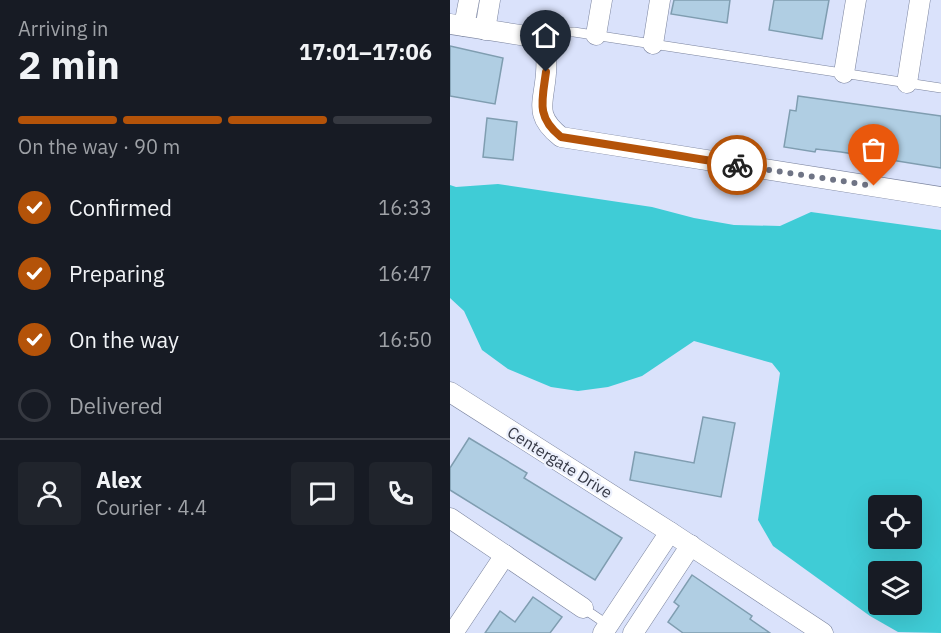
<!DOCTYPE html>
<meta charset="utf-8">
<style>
:root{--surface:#171b24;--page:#20242c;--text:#f1f3f6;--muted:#9ea1a6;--line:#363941;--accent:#b45309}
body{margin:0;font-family:"IBM Plex Sans",sans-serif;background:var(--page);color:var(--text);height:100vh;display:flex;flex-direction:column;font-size:22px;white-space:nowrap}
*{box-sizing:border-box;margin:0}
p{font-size:20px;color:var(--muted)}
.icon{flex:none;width:33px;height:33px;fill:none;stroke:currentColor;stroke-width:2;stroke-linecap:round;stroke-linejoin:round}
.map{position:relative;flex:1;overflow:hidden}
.details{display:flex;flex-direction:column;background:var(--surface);width:450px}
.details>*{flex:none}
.fabs{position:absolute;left:418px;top:495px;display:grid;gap:12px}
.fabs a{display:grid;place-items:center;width:54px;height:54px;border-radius:6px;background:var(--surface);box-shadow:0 6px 24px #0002;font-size:30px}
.pin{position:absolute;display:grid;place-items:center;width:51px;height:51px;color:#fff;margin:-62px -26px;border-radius:50% 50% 50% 0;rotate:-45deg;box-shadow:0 0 6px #0007}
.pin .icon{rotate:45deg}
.courier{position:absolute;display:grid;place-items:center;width:60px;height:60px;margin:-30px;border:4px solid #b45309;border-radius:50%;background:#fff;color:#222;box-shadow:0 2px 8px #0007}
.summary em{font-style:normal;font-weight:700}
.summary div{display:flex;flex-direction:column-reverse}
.summary{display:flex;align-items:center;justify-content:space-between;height:102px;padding:0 18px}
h1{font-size:39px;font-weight:700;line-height:45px}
.bar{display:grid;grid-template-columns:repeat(4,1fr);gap:9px 6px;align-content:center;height:72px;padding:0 18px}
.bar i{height:8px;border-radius:4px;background:var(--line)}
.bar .current{background:var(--accent)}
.bar p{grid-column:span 4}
.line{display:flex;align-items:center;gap:15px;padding:0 18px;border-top:2px solid var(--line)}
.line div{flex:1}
.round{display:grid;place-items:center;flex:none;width:63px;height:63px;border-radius:6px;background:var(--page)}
ol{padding:0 18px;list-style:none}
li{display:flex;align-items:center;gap:18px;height:66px}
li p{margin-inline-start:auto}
li .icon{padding:6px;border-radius:50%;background:var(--accent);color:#fff;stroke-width:4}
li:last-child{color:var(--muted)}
li i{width:33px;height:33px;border:3px solid var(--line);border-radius:50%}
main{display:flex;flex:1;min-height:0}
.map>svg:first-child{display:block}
</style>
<main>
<section class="details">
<div class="summary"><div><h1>2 min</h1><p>Arriving in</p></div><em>17:01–17:06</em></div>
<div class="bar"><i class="current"></i><i class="current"></i><i class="current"></i><i></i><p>On the way · 90 m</p></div>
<ol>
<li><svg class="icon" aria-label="check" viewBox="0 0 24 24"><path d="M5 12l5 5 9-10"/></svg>Confirmed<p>16:33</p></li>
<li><svg class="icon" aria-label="check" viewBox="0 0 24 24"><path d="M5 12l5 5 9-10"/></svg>Preparing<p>16:47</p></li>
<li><svg class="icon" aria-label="check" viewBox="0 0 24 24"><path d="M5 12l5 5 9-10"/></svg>On the way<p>16:50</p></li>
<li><i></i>Delivered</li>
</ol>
<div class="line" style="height:108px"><a class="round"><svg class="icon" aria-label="person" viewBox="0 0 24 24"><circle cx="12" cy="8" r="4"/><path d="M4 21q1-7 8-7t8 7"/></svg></a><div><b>Alex</b><p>Courier · 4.4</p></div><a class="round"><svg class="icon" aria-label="chat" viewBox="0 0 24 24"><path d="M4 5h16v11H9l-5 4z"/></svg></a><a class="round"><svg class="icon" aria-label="phone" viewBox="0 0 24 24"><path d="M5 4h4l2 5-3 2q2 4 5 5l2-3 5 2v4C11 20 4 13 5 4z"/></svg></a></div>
</section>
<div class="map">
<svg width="491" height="633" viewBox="0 0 491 633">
<rect width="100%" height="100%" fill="#dae2fb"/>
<path fill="#3fccd6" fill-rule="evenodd" d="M48 184 202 207 244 218 284 225 330 226 361 212 491 230V633L448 632 420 616 323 546 308 520 330 373 322 363 244 341 192 376 158 387 128 391 101 387 58 369 32 350 14 311 0 298V185L6 187ZM429 506H462V538H429ZM429 572H462V604H429Z"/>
<g fill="#b0cee3" stroke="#7f9db0" stroke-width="1.5">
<polygon points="224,0 280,0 277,23 221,14"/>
<polygon points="324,0 379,0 372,39 319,30"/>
<polygon points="0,46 53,58 45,104 0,96"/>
<polygon points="348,96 491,116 491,168 391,152 366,149 365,152 334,147 340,110 346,111"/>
<polygon points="37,118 67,122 63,160 33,157"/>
<polygon points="253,417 285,423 271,497 180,480 185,452 244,463"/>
<polygon points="19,438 77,473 74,478 172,538 145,580 0,490 0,468"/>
<polygon points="242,575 302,616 300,619 320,633 233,633 218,622 229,606 224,602"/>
<polygon points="83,597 112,617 100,633 35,633 50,611 65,622"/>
</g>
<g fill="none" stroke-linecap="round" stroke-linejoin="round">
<defs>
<g id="service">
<polyline points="94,39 114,32 124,32 491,88"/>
<polyline points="133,608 158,625"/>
</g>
<g id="minor">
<polyline points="0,24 83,37"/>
<polyline points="14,26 19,0"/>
<polyline points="35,30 40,0"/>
<polyline points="146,35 152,0"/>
<path d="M96 39C96 50 97 61 96 73 94 103 83 115 111 137L491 197"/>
<polyline points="203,44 210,0"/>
<polyline points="394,73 406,0"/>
<polyline points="457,83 470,0"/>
<polyline points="0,392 220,532 373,633"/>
<polyline points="0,518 133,608"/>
<polyline points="3,633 55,555"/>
<polyline points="153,633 220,532"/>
<polyline points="183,633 241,545"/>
</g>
</defs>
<use href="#service" stroke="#7a839e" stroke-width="10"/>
<use href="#minor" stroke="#7a839e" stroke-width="21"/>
<use href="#service" stroke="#fff" stroke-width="9"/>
<use href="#minor" stroke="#fff" stroke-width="20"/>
</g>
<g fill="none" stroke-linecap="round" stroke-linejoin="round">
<polyline stroke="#6f7485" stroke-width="6" stroke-dasharray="0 10.8" points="287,165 424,186"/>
<path stroke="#b45309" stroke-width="8" d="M96 72C92 101 86 117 111 137L287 165"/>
</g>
<g text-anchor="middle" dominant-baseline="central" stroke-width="4.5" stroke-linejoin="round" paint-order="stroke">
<g font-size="16" fill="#363946" stroke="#ecf0fc">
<text transform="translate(110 462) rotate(32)">Centergate Drive</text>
</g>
</g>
</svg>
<div class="fabs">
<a><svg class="icon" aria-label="locate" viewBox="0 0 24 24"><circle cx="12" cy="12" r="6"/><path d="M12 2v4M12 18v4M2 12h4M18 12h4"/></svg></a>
<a><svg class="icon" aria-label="layers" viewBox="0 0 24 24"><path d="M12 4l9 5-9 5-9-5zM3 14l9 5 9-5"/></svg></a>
</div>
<div class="pin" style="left:424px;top:186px;background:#ea580c"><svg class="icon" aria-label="bag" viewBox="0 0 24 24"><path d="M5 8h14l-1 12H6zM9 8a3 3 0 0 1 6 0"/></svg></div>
<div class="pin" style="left:96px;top:72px;background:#1f2937"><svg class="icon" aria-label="home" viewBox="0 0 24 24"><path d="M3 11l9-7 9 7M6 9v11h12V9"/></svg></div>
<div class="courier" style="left:287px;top:165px"><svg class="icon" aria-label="bike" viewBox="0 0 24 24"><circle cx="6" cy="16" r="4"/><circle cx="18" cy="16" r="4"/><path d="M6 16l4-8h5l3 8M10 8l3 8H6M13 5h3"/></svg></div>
</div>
</main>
